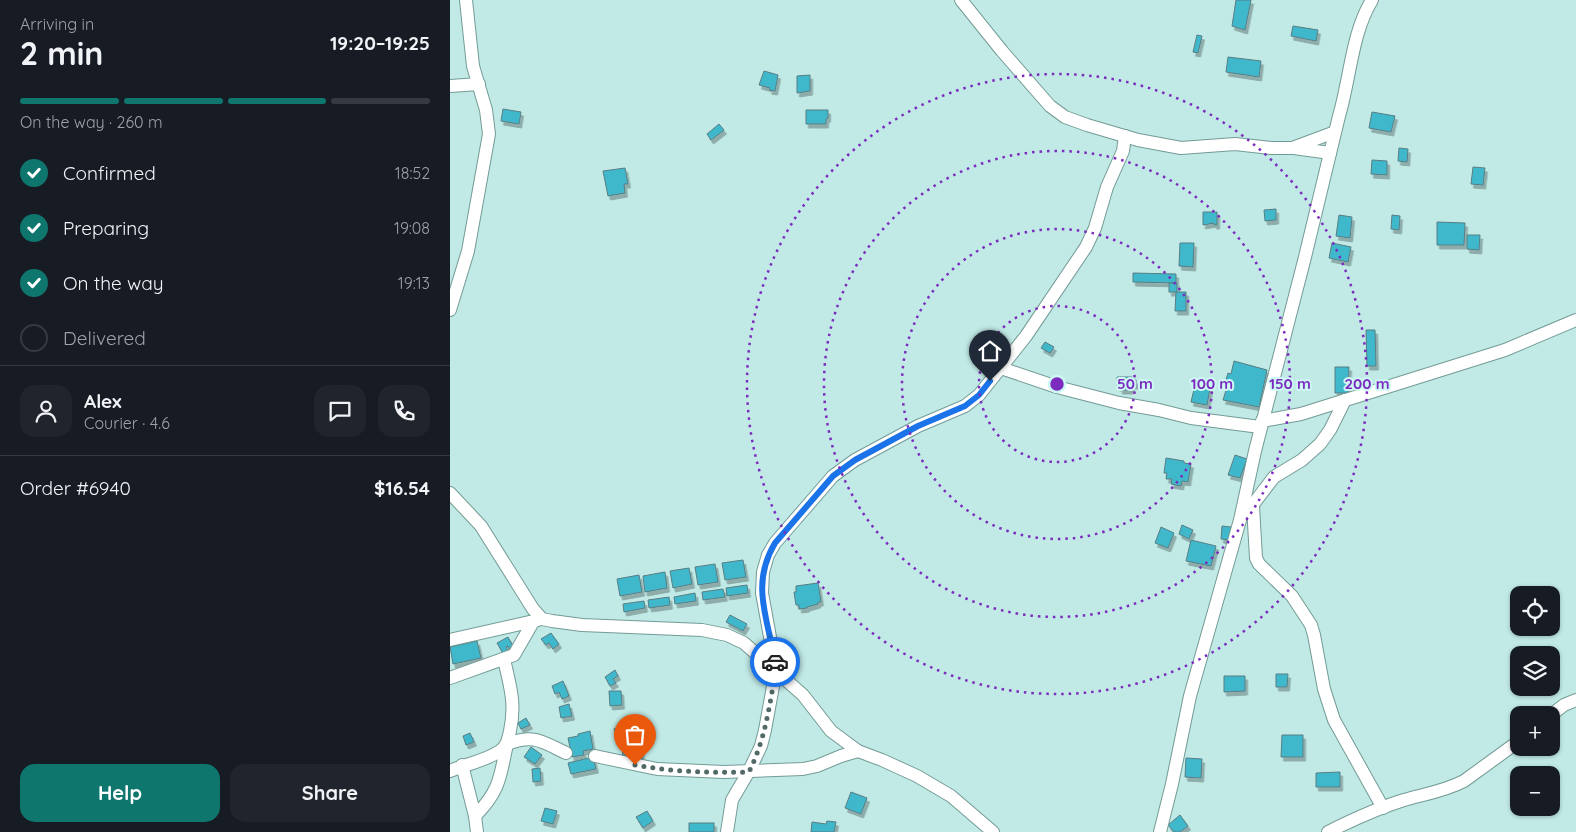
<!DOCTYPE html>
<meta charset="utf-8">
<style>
:root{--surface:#171b24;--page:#20242c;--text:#f1f3f6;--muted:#9ea1a6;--line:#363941;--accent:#0f766e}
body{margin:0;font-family:Quicksand,sans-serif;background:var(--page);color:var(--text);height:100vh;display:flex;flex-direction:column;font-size:19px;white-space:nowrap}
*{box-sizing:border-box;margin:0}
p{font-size:16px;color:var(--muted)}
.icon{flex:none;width:28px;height:28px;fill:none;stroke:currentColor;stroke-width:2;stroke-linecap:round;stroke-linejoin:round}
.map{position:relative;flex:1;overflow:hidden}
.panel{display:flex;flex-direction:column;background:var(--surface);width:450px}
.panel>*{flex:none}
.fabs{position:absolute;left:1060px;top:586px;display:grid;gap:10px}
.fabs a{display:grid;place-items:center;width:50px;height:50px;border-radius:10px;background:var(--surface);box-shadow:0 1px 4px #0004;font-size:25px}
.pin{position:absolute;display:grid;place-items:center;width:42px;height:42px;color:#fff;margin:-51px -21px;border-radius:50% 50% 50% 0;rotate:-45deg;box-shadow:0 0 5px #0007}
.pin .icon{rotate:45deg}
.courier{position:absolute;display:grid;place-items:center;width:50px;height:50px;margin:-25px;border:4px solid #1a73e8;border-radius:50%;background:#fff;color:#222;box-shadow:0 1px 6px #0007}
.headline em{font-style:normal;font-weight:700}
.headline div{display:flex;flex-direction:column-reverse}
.headline{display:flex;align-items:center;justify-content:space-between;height:85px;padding:0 20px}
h1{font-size:32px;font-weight:700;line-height:38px}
.bar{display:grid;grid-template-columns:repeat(4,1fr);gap:8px 5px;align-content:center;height:60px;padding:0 20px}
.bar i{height:6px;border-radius:4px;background:var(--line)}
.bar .selected{background:var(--accent)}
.bar p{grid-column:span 4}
.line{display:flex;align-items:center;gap:12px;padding:0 20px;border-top:1px solid var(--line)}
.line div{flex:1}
.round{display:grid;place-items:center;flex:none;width:52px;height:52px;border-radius:15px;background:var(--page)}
ol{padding:0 20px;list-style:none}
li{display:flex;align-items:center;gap:15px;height:55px}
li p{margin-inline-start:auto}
li .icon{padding:5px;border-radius:50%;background:var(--accent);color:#fff;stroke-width:4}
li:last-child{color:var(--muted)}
li i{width:28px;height:28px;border:2px solid var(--line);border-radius:50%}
.primary-button{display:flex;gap:10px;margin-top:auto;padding:10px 20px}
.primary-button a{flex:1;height:58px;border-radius:15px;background:var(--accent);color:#fff;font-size:20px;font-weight:700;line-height:58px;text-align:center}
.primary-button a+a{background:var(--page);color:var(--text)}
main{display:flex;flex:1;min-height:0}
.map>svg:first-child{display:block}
</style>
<main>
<section class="panel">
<div class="headline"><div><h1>2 min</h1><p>Arriving in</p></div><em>19:20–19:25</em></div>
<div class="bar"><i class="selected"></i><i class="selected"></i><i class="selected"></i><i></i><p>On the way · 260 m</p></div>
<ol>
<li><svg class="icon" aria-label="check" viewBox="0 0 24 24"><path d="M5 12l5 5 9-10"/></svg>Confirmed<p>18:52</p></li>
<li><svg class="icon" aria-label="check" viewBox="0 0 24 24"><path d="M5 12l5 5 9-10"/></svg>Preparing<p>19:08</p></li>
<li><svg class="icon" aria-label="check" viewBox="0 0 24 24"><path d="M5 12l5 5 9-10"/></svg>On the way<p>19:13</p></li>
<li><i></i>Delivered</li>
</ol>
<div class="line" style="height:90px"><a class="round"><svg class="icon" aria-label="person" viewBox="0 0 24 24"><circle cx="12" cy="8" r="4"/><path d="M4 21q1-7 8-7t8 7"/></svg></a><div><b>Alex</b><p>Courier · 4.6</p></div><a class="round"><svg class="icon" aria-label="chat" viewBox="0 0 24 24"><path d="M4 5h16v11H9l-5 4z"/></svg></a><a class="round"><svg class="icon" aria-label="phone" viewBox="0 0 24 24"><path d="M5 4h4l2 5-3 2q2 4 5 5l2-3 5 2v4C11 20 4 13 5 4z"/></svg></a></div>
<div class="line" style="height:65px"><div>Order #6940</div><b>$16.54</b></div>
<div class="primary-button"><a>Help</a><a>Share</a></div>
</section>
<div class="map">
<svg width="1126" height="832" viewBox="0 0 1126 832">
<defs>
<filter id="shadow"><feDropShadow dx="2.5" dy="4" stdDeviation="0" flood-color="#0004"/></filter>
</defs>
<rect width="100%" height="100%" fill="#c1eae6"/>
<g fill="#41b8cb" stroke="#577d84" filter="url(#shadow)">
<polygon points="786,0 801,0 795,30 782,26"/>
<polygon points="843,26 868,30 866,41 841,36"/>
<polygon points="747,35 752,36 748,53 743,52"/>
<polygon points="778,57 811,61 809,77 776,72"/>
<polygon points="314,71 328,75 325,91 319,90 320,88 309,85"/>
<polygon points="360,75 360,91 347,93 347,76"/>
<polygon points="53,109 71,112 69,124 51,121"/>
<polygon points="356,110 378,110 378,118 376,119 376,124 356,124"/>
<polygon points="922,112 945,116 941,132 919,128"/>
<polygon points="269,124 274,130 261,140 257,134"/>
<polygon points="949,148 958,149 957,162 948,161"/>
<polygon points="922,160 937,161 937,175 921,174"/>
<polygon points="1023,167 1035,168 1033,185 1021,184"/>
<polygon points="175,168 178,184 174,184 175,193 158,196 153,171"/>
<polygon points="826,209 826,220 815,221 814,210"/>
<polygon points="753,212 767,212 767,225 764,225 764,223 753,225"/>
<polygon points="889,215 902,217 900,238 886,236"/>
<polygon points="942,215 950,216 949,230 941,229"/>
<polygon points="987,222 1015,223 1014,245 987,245"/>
<polygon points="1017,235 1030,235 1029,250 1017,249"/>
<polygon points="730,243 744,243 743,267 729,266"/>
<polygon points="882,243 901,247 898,262 879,258"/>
<polygon points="683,273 726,274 726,283 683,282"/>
<rect x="719" y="283" width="8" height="9"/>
<polygon points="726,292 736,292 736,311 725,311"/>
<polygon points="916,330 925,330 926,366 917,366"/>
<polygon points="595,342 604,347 600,353 591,348"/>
<polygon points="784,361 817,370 809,407 773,400 777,387 774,386 778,373 781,374"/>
<polygon points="885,367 899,367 898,393 885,393"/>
<polygon points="667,377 682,377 682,380 686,380 686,385 681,385 681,390 670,390 670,387 667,387"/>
<polygon points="745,385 760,388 757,405 741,402"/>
<polygon points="785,455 797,459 790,478 778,475"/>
<polygon points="716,458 734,461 734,463 741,464 738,482 732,481 731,486 721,484 722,479 716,479 717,473 714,473"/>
<polygon points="732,525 743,530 739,539 729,534"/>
<polygon points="772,526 781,527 780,540 771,539"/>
<polygon points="711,527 724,533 718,548 705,543"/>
<polygon points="741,540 766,546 761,566 736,561"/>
<polygon points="293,560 296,577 275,580 272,563"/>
<polygon points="265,564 268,582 248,585 245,567"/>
<polygon points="239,568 242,584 223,588 220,571"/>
<polygon points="215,572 217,588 195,592 193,576"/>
<polygon points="189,575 192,592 170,596 167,579"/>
<polygon points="368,583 371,602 368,602 368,604 357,607 357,608 349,609 349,605 346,605 344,592 346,592 346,586"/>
<polygon points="297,585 298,593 277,596 276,588"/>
<polygon points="273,589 275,597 253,600 252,592"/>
<polygon points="245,593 246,601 225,604 224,597"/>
<polygon points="219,597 220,605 199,608 198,600"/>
<polygon points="194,601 195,608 174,612 173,604"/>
<polygon points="280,615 297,624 293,631 276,622"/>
<polygon points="101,633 109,644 103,649 99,643 96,645 91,639"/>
<polygon points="58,637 64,648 60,650 58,646 56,647 59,653 54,655 47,643"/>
<polygon points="27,641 31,658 3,664 0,647"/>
<polygon points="165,670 168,676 163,679 166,683 160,686 155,677"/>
<polygon points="826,674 838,674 837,687 826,687"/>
<polygon points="774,676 795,676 795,691 774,692"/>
<polygon points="113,681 119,696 112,699 109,692 105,694 102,686"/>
<polygon points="159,691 171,691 172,705 160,706"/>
<polygon points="119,704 122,716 111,718 109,707"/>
<polygon points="76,718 80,725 71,729 68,723"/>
<polygon points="175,724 178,729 173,732 175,737 169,739 164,729"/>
<polygon points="140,731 143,749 133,751 134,755 122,757 118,738 128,736 128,734"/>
<polygon points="20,733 24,742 16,745 13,736"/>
<polygon points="832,735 853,735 853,757 831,757"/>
<polygon points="191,742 192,759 173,760 172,743"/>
<polygon points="81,747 92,755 85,764 74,757"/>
<polygon points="143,757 146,769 121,774 118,763"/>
<polygon points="736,758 752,759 751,778 735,777"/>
<polygon points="90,768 91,781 83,782 82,769"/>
<polygon points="890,772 890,787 866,787 866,773"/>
<polygon points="401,792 417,798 411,814 395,808"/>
<polygon points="95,808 107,811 103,824 91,821"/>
<polygon points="197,811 203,821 193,828 186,817"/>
<polygon points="730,815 738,826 730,832 724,832 718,825"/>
<polygon points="377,821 386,822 384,832 361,832 362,822 376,824"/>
<rect x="239" y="823" width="25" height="9"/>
</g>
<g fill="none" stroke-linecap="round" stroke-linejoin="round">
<defs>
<g id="street">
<polyline points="511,0 552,51 600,106 615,117 637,125 688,140 731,148 785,144 821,148 842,148 885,132"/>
<polyline points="0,86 29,84"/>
<polyline points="844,148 880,153"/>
<polyline points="0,310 18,251 39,134 36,110 23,66 16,0"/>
<polyline points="551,368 607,387 669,403 709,410 741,418 810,427"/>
<polyline points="812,421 851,414 1055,350 1126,320"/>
<polyline points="0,493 31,526 83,609 92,619 102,621 132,625 252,630 277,635 294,643 353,695 381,731 408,751 432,760 467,776 501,796 543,832"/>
<polyline points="803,506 806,558 809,564 842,596 861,625 864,635 874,689 884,720 933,808"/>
<polyline points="798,511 824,477 852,460 870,444 880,430 895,400"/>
<polyline points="0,640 88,620"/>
<polyline points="0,678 64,655 83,622"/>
<polyline points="1101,715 1114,705 1126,700"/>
<polyline points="145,756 207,769 274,772 353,769 367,766 391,756 408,751"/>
<polyline points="12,765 25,816 27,832"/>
<path d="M0 771C16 764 35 761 50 751 57 746 58 740 60 731 66 702 60 687 54 659"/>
<path d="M25 816C50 791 50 777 57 744 84 734 91 741 116 753"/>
<polyline points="277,832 282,800 299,771 311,746 315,730 326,670 312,593 313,572 318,555 325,543 383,476 405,460 468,426 515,406 529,395 576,336 636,247 645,228 657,187 673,151 675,136"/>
<path d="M710 832 722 784 740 696 790 520 805 451 855 257 889 116C900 79 902 32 922 0"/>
<path d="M878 832C902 820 928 808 954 800 975 794 995 791 1014 781L1069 741"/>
</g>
</defs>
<use href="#street" stroke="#739b96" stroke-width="14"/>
<use href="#street" stroke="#fff" stroke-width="12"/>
</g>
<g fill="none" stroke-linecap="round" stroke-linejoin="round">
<path stroke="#516967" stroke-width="5" stroke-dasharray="0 9" d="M185 765C223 772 261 773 299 772 316 737 319 707 326 670L325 662"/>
<path stroke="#1a73e8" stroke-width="6" d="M325 662C318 618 300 585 325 543L383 476 405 460 468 426 515 406 529 395 540 381"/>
</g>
<g fill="none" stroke="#7b2cbf" stroke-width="2.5" stroke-dasharray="2.5 5">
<circle cx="607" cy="384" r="78"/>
<circle cx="607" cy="384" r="155"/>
<circle cx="607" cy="384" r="233"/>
<circle cx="607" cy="384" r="310"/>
</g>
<circle cx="607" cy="384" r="8" fill="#7b2cbf" stroke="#cef8f3" stroke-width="2.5"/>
<g font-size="15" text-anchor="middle" font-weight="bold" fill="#7b2cbf" stroke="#cef8f3" stroke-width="4" stroke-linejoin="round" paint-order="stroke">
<text x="685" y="389">50 m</text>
<text x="762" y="389">100 m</text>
<text x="840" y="389">150 m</text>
<text x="917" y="389">200 m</text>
</g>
</svg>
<div class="fabs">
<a><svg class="icon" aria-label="locate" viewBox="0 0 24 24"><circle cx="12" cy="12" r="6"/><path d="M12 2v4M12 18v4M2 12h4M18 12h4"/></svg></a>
<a><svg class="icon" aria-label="layers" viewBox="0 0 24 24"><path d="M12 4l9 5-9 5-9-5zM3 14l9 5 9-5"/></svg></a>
<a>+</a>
<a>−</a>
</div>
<div class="pin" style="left:185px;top:765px;background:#ea580c"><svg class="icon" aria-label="bag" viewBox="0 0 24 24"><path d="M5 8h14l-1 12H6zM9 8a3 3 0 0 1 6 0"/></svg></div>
<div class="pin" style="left:540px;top:381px;background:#1f2937"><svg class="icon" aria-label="home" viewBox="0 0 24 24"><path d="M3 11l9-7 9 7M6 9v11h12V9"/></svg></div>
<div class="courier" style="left:325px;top:662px"><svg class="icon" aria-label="car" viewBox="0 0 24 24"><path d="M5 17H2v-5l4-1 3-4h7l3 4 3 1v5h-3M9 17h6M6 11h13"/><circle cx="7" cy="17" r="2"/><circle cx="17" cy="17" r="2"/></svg></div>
</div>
</main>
